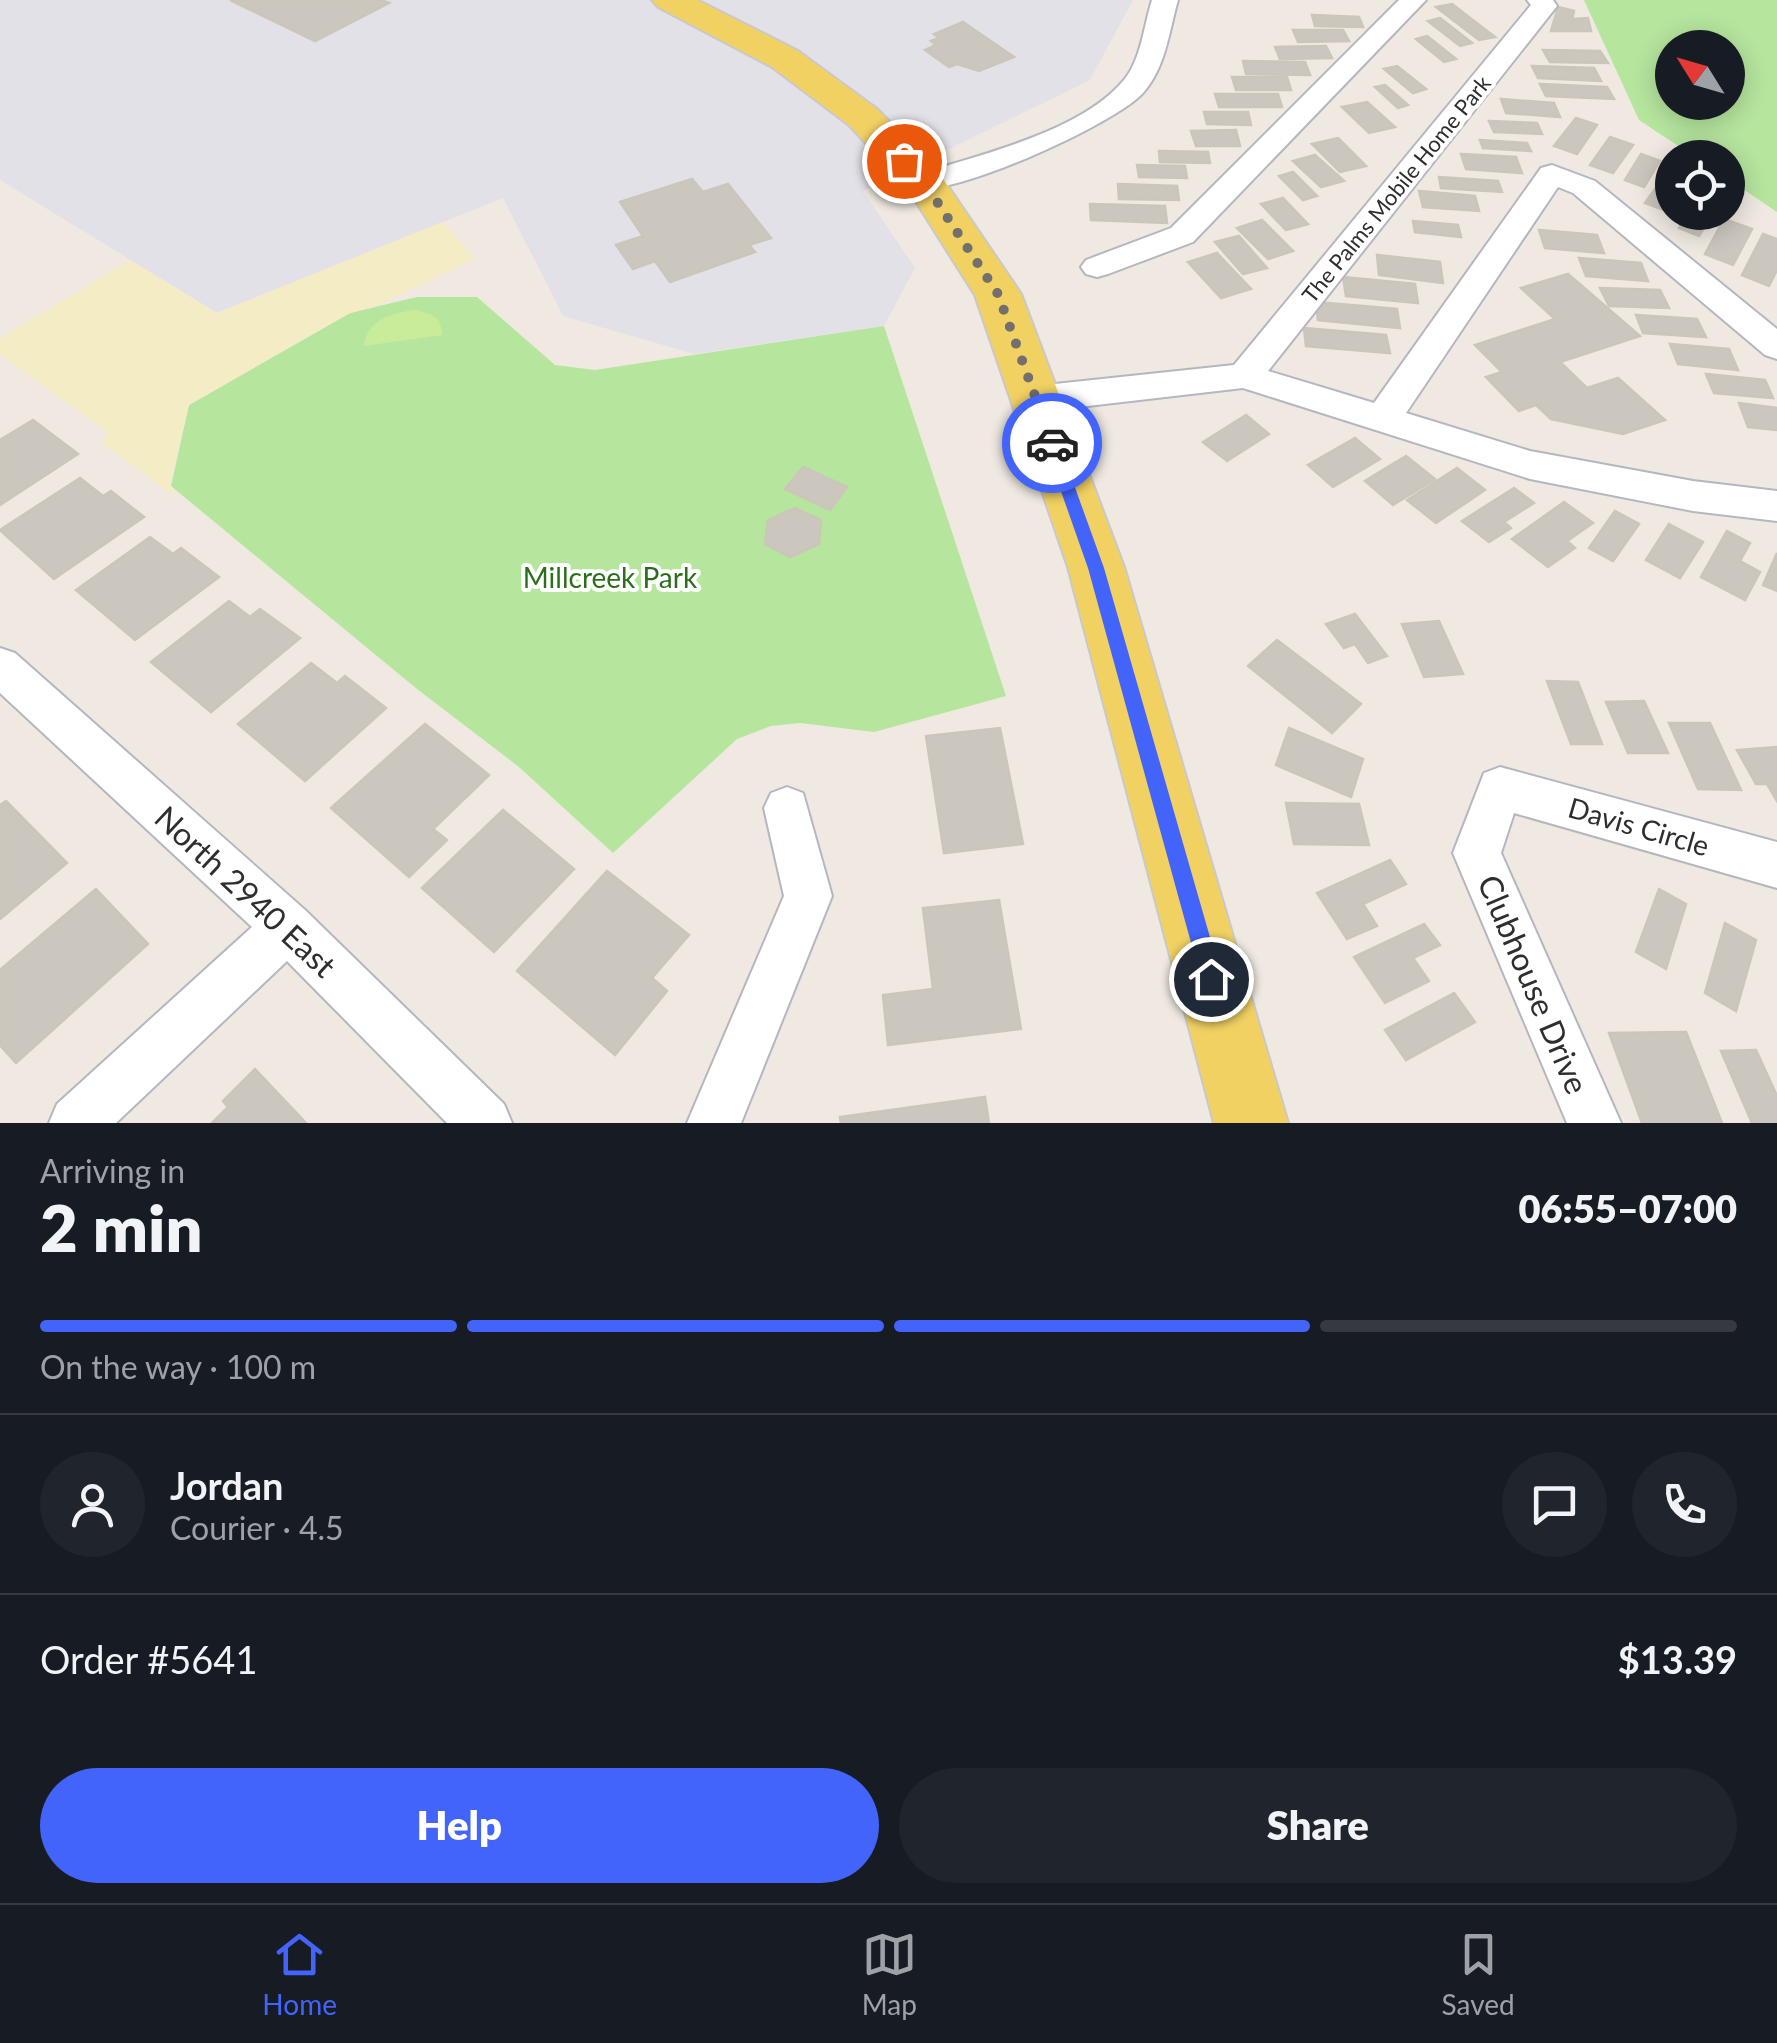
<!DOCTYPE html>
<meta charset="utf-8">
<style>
:root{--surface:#171b24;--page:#20242c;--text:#f1f3f6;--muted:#9ea1a6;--line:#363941;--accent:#4264fb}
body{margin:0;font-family:Lato,sans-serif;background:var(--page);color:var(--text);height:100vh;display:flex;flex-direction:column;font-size:38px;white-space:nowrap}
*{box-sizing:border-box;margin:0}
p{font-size:32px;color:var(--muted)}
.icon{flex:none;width:55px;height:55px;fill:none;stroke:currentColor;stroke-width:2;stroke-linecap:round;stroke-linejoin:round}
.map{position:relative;height:1123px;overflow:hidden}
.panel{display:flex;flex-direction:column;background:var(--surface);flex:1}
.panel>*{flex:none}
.needle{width:65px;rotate:307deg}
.buttons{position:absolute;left:1655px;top:30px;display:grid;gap:20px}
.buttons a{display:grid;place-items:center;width:90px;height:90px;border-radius:50%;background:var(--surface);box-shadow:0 5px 25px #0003;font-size:50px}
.pin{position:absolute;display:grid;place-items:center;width:85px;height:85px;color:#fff;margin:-42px;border:5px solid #fff;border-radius:50%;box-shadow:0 2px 10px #0007}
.courier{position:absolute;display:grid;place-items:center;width:100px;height:100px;margin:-50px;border:8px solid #4264fb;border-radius:50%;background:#fff;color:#222;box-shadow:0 2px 12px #0007}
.head em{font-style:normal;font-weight:800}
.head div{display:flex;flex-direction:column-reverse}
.head{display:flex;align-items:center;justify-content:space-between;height:170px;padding:0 40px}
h1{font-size:65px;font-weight:800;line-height:75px}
.bar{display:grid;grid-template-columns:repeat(4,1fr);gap:15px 10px;align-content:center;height:120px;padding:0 40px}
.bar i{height:12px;border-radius:8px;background:var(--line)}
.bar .on{background:var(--accent)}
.bar p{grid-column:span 4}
.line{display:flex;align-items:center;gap:25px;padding:0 40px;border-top:2px solid var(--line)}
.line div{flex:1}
.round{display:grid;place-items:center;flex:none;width:105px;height:105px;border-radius:52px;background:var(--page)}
.cta{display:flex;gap:20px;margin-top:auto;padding:20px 40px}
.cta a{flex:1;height:115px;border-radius:60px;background:var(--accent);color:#fff;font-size:40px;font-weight:800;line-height:115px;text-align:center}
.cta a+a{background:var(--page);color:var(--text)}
.tab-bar{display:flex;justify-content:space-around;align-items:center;height:140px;border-top:2px solid var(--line);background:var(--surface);font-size:28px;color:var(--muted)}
.tab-bar a{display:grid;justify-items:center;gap:5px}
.tab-bar .on{color:var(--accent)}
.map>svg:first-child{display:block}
</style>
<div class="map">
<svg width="1777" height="1123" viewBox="0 0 1777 1123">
<rect width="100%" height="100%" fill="#efe9e1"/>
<polygon fill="#e3e1e8" points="0,0 1133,0 1090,80 863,191 915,268 884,326 694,354 563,316 503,198 217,313 0,180"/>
<g fill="#b6e59e" fill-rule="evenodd">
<path d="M1584 0H1777V212L1728 179V158L1695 157 1639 120ZM1672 48H1728V102H1672Z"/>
<polygon points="417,297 477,297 555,365 595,370 884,326 1006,696 874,732 800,723 771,726 737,739 613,853 519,767 417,689 171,486 189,405 350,313"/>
</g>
<polygon fill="#f3ecc5" points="442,222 475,259 374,307 350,313 189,405 170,483 176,498 102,443 108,432 0,355 0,338 130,260 217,313"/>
<path fill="#c9ec9a" d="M415 310C431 313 442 318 442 335L364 346C366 320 392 313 415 310Z"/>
<g fill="#cbc7bf" stroke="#cbc5ba" stroke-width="2.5">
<polygon points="230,0 381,0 389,3 315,41"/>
<polygon points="1452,4 1495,37 1479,40 1436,7"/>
<polygon points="1558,7 1574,11 1572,19 1588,18 1591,31 1551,31"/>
<polygon points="1312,15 1359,17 1363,27 1315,26"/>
<polygon points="1440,18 1472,43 1460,46 1428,21"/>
<polygon points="963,22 1014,57 979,71 957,64 949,67 925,50 936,45 931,41 939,38 934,34"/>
<polygon points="1293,30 1343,30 1349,41 1298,42"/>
<polygon points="1427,36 1456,59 1444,62 1416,39"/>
<polygon points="1326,46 1332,58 1280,59 1275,47"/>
<polygon points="1543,50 1600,51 1608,63 1550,62"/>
<polygon points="1243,61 1305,62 1310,75 1246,74"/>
<polygon points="1397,66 1426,89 1413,93 1384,69"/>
<polygon points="1532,66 1594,68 1601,81 1538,78"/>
<polygon points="1232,77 1287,77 1291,90 1236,90"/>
<polygon points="1540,84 1607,87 1614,99 1546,96"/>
<polygon points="1385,85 1408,105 1398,108 1375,87"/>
<polygon points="1215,94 1278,94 1282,107 1219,107"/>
<polygon points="1501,99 1554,103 1560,117 1506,113"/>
<polygon points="1367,102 1395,127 1369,133 1342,107"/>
<polygon points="1204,112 1248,112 1251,125 1207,124"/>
<polygon points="1576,118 1597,125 1577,154 1554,146"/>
<polygon points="1489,121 1537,123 1542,134 1494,132"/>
<polygon points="1236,130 1240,146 1196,146 1191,131"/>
<polygon points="1610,137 1633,145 1613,173 1590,165"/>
<polygon points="1338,138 1366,166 1340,172 1312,144"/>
<polygon points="1480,140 1527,143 1531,151 1483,148"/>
<polygon points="1159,151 1208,152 1210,163 1160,162"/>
<polygon points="1461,154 1516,157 1522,173 1466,169"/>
<polygon points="1641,154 1660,161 1644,187 1625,180"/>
<polygon points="1315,155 1344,181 1321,187 1293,161"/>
<polygon points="1137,165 1185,166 1187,178 1139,177"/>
<polygon points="1669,170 1672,171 1672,207 1669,212 1645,203"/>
<polygon points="1293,172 1317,196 1303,200 1279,176"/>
<polygon points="1439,177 1498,181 1502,192 1441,188"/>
<polygon points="692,179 703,192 728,184 771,238 749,245 755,252 670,282 655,261 633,269 616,245 643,236 620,202"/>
<polygon points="1118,184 1177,186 1179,200 1119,199"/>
<polygon points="1419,191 1475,196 1479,211 1423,207"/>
<polygon points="1283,198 1308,224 1286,230 1261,204"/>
<polygon points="1090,204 1165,206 1167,223 1091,220"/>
<polygon points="1690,212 1714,212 1699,236 1679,228"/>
<polygon points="1724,219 1752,229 1733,265 1705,254"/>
<polygon points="1262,220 1293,251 1268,259 1237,228"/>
<polygon points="1413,221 1458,225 1461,237 1415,232"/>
<polygon points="1539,230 1597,235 1604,253 1545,248"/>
<polygon points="1763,234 1777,239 1777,270 1769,286 1742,275"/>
<polygon points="1239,236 1267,268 1243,274 1215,242"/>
<polygon points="1217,253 1251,289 1221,298 1188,262"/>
<polygon points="1377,255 1440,262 1443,283 1379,275"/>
<polygon points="1579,258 1641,263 1648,281 1586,276"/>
<polygon points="1568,274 1640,336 1560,362 1587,388 1618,378 1665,420 1623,434 1551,419 1536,405 1519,411 1486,377 1502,372 1475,345 1555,319 1521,288"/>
<polygon points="1343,277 1415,284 1418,303 1346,296"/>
<polygon points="1600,288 1660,290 1669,308 1609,306"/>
<polygon points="1316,302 1397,309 1400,328 1318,320"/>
<polygon points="1636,315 1697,319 1706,337 1643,333"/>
<polygon points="1304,328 1386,335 1390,353 1306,346"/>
<polygon points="1670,344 1729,349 1738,370 1678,364"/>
<polygon points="1706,374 1765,380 1773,398 1714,393"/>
<polygon points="1739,403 1777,408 1777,430 1748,427"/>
<polygon points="1246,415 1269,434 1227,461 1203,442"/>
<polygon points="33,420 78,454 0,505 0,440"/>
<polygon points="1355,438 1380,459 1333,487 1308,465"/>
<polygon points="1406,456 1435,479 1393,505 1365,481"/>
<polygon points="803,467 847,487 830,510 785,489"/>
<polygon points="1457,468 1485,490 1436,523 1407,500"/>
<polygon points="80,478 103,496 111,491 144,517 54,579 0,530"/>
<polygon points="1514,488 1534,503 1504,522 1511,528 1489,542 1462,521"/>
<polygon points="1564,502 1593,523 1567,541 1575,548 1548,567 1512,539"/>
<polygon points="795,508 821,520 819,544 790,557 765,544 768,520"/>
<polygon points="1615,511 1639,524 1613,561 1589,548"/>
<polygon points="1669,524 1703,542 1680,578 1646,560"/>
<polygon points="1727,531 1750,543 1740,561 1760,572 1745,600 1701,577"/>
<polygon points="150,537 173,554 181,548 219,577 135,640 76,590"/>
<polygon points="1777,553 1777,591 1763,585"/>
<polygon points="229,601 250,617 260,609 300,638 211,712 151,662"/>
<polygon points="1355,614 1387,656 1368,663 1355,644 1344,648 1326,624"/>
<polygon points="1439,621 1463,674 1424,677 1402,624"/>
<polygon points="1277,640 1361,704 1332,733 1248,666"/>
<polygon points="311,663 337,683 345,676 386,708 305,781 238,724"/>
<polygon points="1547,681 1578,682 1602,744 1571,744"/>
<polygon points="1644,701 1668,753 1628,753 1606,702"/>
<polygon points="1669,723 1710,723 1741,790 1698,789"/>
<polygon points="425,724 489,775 433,829 447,840 409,877 331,808"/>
<polygon points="1000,728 1023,844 944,853 926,736"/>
<polygon points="1289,728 1363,759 1351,797 1276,765"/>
<polygon points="1777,747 1777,801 1767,784 1756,784 1737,750"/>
<polygon points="6,801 67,863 0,919 0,805"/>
<polygon points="1286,803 1359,804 1369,845 1294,844"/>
<polygon points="503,810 574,869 494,952 422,888"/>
<polygon points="1390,860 1406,884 1363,904 1377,926 1347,939 1317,893"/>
<polygon points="607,871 689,935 652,978 667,991 615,1055 517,971"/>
<polygon points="96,889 148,944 16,1063 0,1045 0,970"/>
<polygon points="1659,889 1686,904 1666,969 1636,952"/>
<polygon points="999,900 1021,1029 888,1045 883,995 933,989 923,908"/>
<polygon points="1725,923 1756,940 1736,1011 1705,993"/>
<polygon points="1424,924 1440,945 1413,958 1429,981 1385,1003 1354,957"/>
<polygon points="1454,993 1475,1022 1406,1060 1385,1030"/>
<polygon points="1686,1032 1722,1123 1642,1123 1609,1033"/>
<polygon points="1756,1050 1777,1096 1777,1123 1752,1123 1721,1051"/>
<polygon points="255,1069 306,1123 212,1123 228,1107 223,1101"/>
<polygon points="985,1097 989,1123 841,1123 840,1117"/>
</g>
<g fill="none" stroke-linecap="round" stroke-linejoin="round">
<defs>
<g id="street">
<path d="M1152 0H1178C1169 31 1166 67 1143 93 1115 124 952 198 913 188L909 182 913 176C977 155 1080 133 1124 80 1141 60 1144 25 1152 0Z"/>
<polygon points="1399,0 1426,0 1193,242 1108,274 1097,277 1086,274 1081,267 1086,260 1171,228"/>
<polygon points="1527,0 1553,0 1557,6 1268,371 1374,403 1541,168 1552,165 1595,181 1777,329 1777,359 1765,355 1573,193 1558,187 1406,413 1530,451 1693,481 1777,491 1777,521 1693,511 1530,479 1243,388 1036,412 1023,408 1018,399 1023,390 1036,386 1234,365 1531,5"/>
<polygon points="0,648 15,653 305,910 504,1104 512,1123 447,1123 287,961 116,1123 49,1123 57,1104 252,927 0,693"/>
<polygon points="1500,767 1777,842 1777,888 1514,813 1501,853 1621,1123 1567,1123 1453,853 1484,773"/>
<polygon points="787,787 803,793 832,896 741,1123 687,1123 784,896 764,808 771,793"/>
</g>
<polygon id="primary" points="652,0 697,0 798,51 877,109 939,173 1021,294 1124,567 1288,1123 1214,1123 1068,567 975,295 908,189 849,125 772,67 658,7"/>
</defs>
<use href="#street" stroke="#b4b7c1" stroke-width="4"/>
<use href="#primary" stroke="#c9c9c9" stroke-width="4"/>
<use href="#street" fill="#fff" fill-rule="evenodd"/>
<use href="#primary" fill="#f2d163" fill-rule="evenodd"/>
</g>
<polygon fill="#4264fb" points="1052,437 1059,443 1104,568 1222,979 1219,986 1211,989 1204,986 1201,979 1088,568 1044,443"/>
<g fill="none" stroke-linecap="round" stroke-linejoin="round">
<polyline stroke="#726f6d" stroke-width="10" stroke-dasharray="0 18" points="904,161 924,182 998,294 1052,443"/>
</g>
<g text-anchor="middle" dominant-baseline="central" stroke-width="8" stroke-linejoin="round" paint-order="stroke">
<g font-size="22" fill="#2e2e2e" stroke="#fff">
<text transform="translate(1396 189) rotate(-51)">The Palms Mobile Home Park</text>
</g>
<g font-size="28" fill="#2c6e1b" stroke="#fff">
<text x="610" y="577">Millcreek Park</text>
</g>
<g font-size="28" fill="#2e2e2e" stroke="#fff">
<text transform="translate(1639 826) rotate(16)">Davis Circle</text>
</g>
<g font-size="32" fill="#2e2e2e" stroke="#fff">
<text transform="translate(246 891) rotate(43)">North 2940 East</text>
<text transform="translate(1534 984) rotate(67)">Clubhouse Drive</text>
</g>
</g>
</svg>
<div class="buttons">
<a><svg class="needle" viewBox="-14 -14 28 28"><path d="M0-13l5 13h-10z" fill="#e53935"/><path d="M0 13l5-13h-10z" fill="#9ea1a6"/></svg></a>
<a><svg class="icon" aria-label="locate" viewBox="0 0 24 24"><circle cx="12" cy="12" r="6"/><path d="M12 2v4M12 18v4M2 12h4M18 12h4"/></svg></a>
</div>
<div class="pin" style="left:904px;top:161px;background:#ea580c"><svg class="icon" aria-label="bag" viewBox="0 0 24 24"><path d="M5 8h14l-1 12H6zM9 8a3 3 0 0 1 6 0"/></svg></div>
<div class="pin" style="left:1211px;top:979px;background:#1f2937"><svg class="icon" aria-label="home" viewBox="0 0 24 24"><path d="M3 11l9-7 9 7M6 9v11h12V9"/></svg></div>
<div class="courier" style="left:1052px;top:443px"><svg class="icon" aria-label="car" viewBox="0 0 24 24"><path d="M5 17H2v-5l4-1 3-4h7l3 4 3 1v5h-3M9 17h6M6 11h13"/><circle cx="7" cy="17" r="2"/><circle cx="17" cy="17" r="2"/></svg></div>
</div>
<section class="panel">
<div class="head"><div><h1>2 min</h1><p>Arriving in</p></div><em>06:55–07:00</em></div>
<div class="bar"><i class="on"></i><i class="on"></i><i class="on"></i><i></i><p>On the way · 100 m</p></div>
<div class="line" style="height:180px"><a class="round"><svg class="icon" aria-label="person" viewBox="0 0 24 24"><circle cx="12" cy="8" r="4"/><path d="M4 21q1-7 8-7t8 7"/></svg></a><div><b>Jordan</b><p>Courier · 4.5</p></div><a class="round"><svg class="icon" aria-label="chat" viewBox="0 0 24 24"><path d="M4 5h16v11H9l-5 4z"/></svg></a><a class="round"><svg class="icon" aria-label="phone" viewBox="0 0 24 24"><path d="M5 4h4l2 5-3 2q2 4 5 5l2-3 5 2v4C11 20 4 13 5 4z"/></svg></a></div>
<div class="line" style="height:130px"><div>Order #5641</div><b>$13.39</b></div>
<div class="cta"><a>Help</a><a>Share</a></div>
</section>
<nav class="tab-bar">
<a class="on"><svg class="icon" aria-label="home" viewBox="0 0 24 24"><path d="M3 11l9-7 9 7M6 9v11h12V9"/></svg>Home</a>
<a><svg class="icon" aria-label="map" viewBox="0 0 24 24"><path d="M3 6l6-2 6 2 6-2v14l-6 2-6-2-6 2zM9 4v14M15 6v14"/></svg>Map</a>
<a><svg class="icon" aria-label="saved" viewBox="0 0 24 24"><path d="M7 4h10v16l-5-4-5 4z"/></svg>Saved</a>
</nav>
